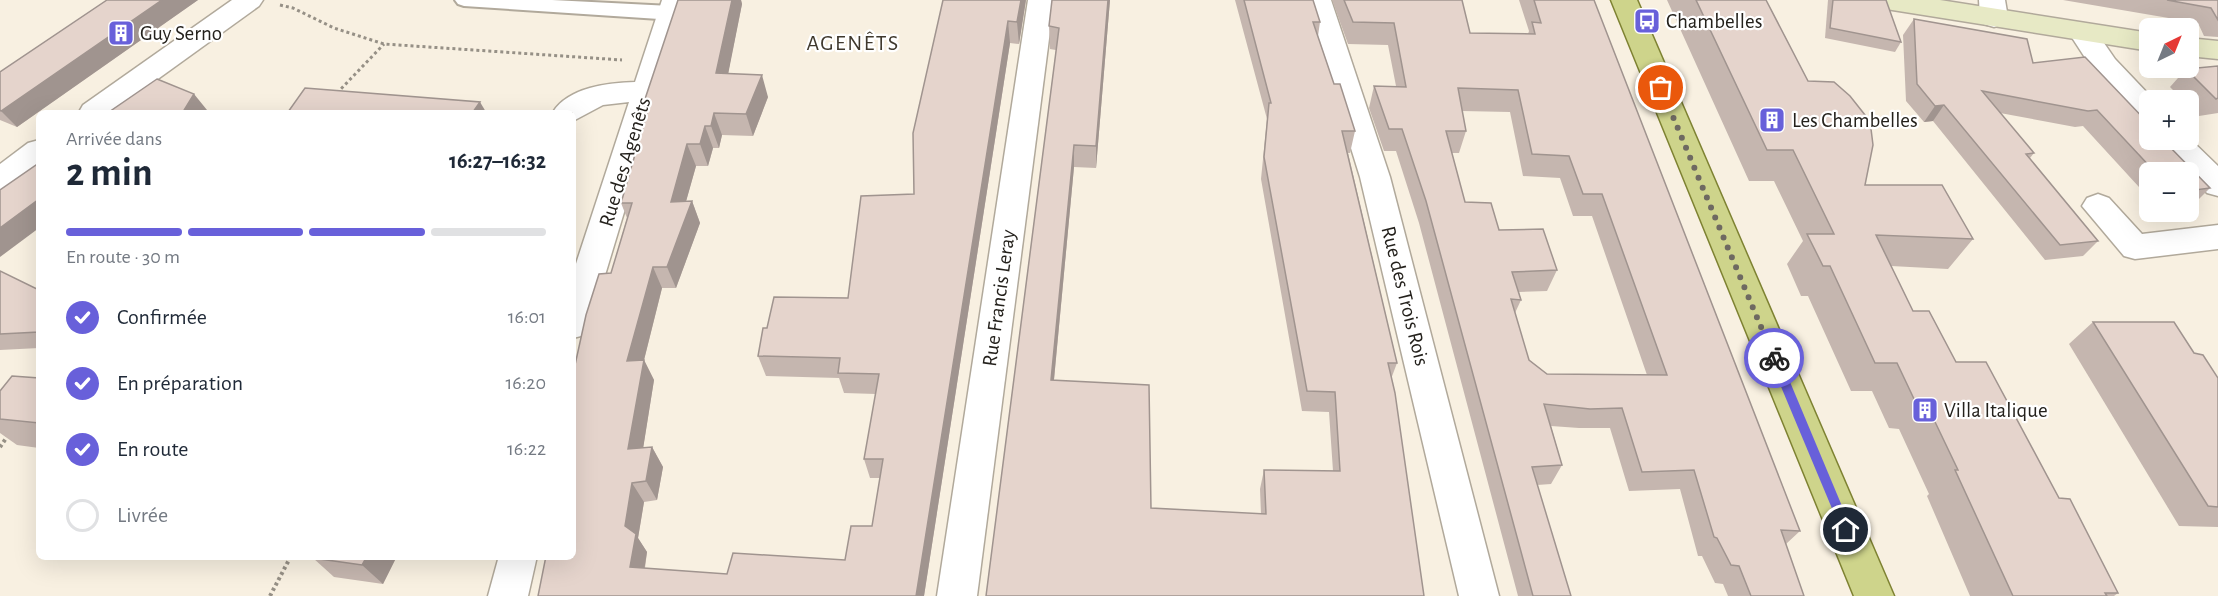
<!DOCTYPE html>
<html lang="fr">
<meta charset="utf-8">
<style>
:root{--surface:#fff;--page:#f2f2f3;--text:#1f2937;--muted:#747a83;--line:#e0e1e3;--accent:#6860da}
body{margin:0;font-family:"Alegreya Sans",sans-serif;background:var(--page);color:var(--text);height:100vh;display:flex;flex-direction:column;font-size:22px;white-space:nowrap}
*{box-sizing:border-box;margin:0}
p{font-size:20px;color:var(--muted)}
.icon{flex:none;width:33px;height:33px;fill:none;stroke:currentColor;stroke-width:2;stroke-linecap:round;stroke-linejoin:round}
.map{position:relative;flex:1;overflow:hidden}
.details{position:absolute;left:36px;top:110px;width:540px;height:450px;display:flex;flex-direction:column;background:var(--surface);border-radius:9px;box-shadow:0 6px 24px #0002}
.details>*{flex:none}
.needle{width:39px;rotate:43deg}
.buttons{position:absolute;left:2139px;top:18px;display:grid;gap:12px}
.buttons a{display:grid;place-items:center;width:60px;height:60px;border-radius:9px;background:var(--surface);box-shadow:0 6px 24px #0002;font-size:30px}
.pin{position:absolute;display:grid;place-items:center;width:51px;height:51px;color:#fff;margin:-26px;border:3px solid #fff;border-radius:50%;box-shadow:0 2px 6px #0007}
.courier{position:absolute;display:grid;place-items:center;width:60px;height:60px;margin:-30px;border:4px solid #6860da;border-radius:50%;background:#fff;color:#222;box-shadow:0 2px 8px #0007}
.summary em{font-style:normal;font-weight:600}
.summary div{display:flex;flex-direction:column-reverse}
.summary{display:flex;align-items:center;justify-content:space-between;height:102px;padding:0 30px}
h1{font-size:39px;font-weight:600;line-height:45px}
.bar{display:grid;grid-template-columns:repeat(4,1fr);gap:9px 6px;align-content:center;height:72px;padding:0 30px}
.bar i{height:8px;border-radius:4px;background:var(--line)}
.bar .on{background:var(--accent)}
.bar p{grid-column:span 4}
ol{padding:0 30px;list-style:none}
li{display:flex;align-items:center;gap:18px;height:66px}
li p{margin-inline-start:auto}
li .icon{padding:6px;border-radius:50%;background:var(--accent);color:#fff;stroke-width:4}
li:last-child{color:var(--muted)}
li i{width:33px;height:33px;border:3px solid var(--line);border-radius:50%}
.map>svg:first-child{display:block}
</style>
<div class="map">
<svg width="2218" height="596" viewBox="0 0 2218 596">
<rect width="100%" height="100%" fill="#f8f0e1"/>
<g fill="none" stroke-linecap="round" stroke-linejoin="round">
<defs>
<polygon id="lane" points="455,0 552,0 671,6 678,8 680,12 678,16 659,19 464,6 458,4"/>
<g id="street">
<polygon points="232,0 263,0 259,6 112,112 79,112 83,105"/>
<path d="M662 0H688L590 325 585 335 573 338V273L629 102 603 105 573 121V112H553C569 87 608 83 635 82Z"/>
<polygon points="1028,0 1054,0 977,596 937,596"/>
<polygon points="1305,0 1331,0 1390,177 1499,596 1459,596 1360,177"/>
<polygon points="1979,0 2005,0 2008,18 2004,24 1994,27 1984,24 1980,18"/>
<polygon points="2083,24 2093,27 2115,59 2154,100 2150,100 2150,124 2140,121 2095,73 2069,33 2073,27"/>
<polygon points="2188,137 2218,166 2218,196 2207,193 2159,140 2188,140"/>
<polygon points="39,140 39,166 11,187 0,190 0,164 28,143"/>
<polygon points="2098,194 2109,198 2142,234 2218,225 2218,249 2135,259 2124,256 2082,206 2087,198"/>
<polygon points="499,556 537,556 528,596 488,596"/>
</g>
<g id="secondary">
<polygon points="1873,0 1940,0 2150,33 2150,51 1886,9 1877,6"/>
<polygon points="2188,38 2218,41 2218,59 2188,56"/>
</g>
<polygon id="primary" points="1611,0 1637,0 1894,596 1854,596"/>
</defs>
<use href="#lane" stroke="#b1a99b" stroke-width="4"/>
<use href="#street" stroke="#b1a99b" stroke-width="3"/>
<use href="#secondary" stroke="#b1a99b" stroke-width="3"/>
<use href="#primary" stroke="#7e8232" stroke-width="3"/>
<g stroke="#969086" stroke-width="3" stroke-dasharray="3 3" stroke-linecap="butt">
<polyline points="280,5 293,8 334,28 384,44 622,60"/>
<polyline points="337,93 384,44"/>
</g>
<g stroke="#969086" stroke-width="4" stroke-dasharray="3 3" stroke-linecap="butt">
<polyline points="0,447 9,434"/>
<polyline points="270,596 291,556"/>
</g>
<use href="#lane" fill="#fff" fill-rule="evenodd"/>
<use href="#street" fill="#fff" fill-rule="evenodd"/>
<use href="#secondary" fill="#e7e9c5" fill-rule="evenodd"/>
<use href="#primary" fill="#ced48b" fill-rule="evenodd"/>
</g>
<g fill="#c5b6af" fill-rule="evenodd">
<polygon points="107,0 198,0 17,127 0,120 0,72"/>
<polygon points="678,0 741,0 742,4 728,73 768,97 753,136 722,135 719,148 713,148 708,166 696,166 686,201 692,201 700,223 676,288 662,288 644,360 654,380 643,448 652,447 663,467 657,500 644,502 638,538 647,552 645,568 727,574 845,560 872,526 880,478 870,478 864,459 876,394 844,393 839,378 766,376 758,356 767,328 848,298 914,194 913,133 1026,0 1019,44 1010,43 924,596 538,596 611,273 627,218 621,203 647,114 643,105"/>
<polygon points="1052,0 1110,0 1096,168 1074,167 1054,380 1151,508 1261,514 1260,489 1264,470 1333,471 1329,412 1302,411 1261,179 1267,119 1235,0 1313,0 1320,22 1318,36 1334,84 1355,131 1350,153 1348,153 1397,363 1391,379 1424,596 986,596 1056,50 1050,49 1049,26"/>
<path d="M1332 0H1462L1470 33 1528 34 1529 31 1519 0H1594L1800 531 1786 544 1804 596H1728L1723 584 1715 583 1702 556H1698L1680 489 1629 491 1610 428H1579L1551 426 1562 465 1551 484 1537 485 1571 596H1518L1419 223 1396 151H1384L1369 108 1374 86H1396L1388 45 1348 44ZM1462 111 1510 112 1523 176 1560 178 1573 216H1592L1647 375 1547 374 1529 360 1515 313 1521 300 1519 292 1547 291 1557 270 1499 230 1465 202 1452 153H1459L1466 131Z"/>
<polygon points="1667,0 1766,0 1808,81 1865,185 1973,239 1948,269 1891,266 1913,311 1956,362 2059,498 2118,593 2114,596 1970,596 1927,496 1929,494 1899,429 1889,428 1872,391 1851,391 1808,296 1801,296 1787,264 1803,241 1774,181 1749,181"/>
<polygon points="1828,0 1886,0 1901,42 1895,52 1825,38"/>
<polygon points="2063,0 2218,0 2218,37 2204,36 2198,23"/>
<polygon points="1914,19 2027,39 2033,63 2085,57 2150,125 2150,140 2163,140 2210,188 2194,204 2188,205 2188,172 2150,172 2150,199 2083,126 2075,127 2000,113 2034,153 2030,158 2098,241 2083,256 2045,260 1933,121 1924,122 1906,101 1903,35"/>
<polygon points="2218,66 2218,113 2199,116 2188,106 2188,100 2183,100 2170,87 2186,69"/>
<polygon points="0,271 39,290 39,348 0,350"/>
<polygon points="2093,322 2194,353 2218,378 2218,527 2179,526 2069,344"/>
<polygon points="39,378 39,448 17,445 0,433 0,391"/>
<polygon points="397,556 383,584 334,577 313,558"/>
</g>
<g fill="#a0948f">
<polygon points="162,0 198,0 17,127 1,111"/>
<polygon points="732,0 741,0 742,4 724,95 716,73"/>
<polygon points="1021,0 1026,0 1019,44 1017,22"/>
<polygon points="1108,0 1110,0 1096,168 1096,146"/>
<polygon points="1008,21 1010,43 924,596 916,596"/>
<polygon points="762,75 768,97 753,136 746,114"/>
<polygon points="194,94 207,110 206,112 183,112"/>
<polygon points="480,102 486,112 473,112"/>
<polygon points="1944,105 1933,121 1924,122 1935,106"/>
<polygon points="714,113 722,135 719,148 711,126"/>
<polygon points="705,126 713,148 708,166 700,144"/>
<polygon points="687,144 696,166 680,223 671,202"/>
<polygon points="1074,145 1074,167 1052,400 1051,380"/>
<polygon points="39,199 39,228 0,257 0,228"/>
<polygon points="692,201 700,223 676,288 667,267"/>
<polygon points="653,267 662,288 644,360 654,380 640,468 628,449 627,361"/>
<polygon points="652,447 663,467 657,500 646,481"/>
<polygon points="632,483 644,502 638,538 647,552 642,584 630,567 625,526"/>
<polygon points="367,556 397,556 383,584 362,565"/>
</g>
<g fill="#e5d4cc" stroke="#a0948f" stroke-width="1.5" fill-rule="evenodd">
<polygon points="107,0 162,0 1,111 0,110 0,72"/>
<polygon points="678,0 732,0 716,73 762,75 746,114 714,113 711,126 705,126 700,144 687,144 671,202 692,201 667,267 653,267 627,361 644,360 628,449 652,447 646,481 632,483 625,526 636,534 630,567 727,574 733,553 845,560 851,526 872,526 883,459 864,459 879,374 838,373 840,358 758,356 763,328 767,328 774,297 848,298 861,196 914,194 913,133 943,0 1021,0 1017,22 1008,21 916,596 538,596 546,556 573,556 573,374 586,315 599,274 611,273 632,203 621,203 649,106 643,105"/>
<polygon points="1052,0 1108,0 1096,146 1074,145 1051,380 1149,385 1151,508 1266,514 1264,470 1340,471 1335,392 1307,391 1264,157 1269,103 1271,103 1244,0 1313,0 1320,22 1313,22 1334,84 1340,84 1355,131 1342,131 1397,363 1388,363 1395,393 1424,596 986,596 1059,28 1049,26"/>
<path d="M1344 0H1462L1470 33 1535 34 1532 22 1541 23 1534 0H1594L1800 531 1781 530 1804 596H1751L1739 566 1731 565 1717 538 1714 537 1694 470 1642 472 1622 408 1590 409 1544 404 1562 465 1532 467 1571 596H1533L1426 201 1402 129H1389L1374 86 1406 87 1394 23 1353 22ZM1458 88 1518 90 1532 154 1569 156 1583 194H1602L1667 375 1547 374 1529 360 1511 299 1521 300 1512 272 1557 270 1543 229 1499 230 1491 203 1465 202 1446 131H1466Z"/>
<polygon points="1696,0 1766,0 1808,81 1834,82 1850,96 1865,115 1871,129 1873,145 1865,185 1942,185 1973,239 1876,235 1913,311 1929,311 1956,362 1986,362 2059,498 2070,499 2118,593 2105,593 2107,596 2013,596 1955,470 1958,470 1925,401 1915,401 1897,363 1875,363 1830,266 1823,266 1807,234 1834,234 1793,150 1767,150"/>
<polygon points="1833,0 1886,0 1901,42 1830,28"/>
<polygon points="2167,0 2218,0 2218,20 2211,8"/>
<polygon points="1914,19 2027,39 2033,63 2085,57 2150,125 2150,140 2163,140 2210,188 2188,191 2188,172 2155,172 2097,110 2088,111 1982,91 2034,153 2026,154 2098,241 2060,245 1944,105 1935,106 1917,84"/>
<polygon points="2218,66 2218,98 2216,99 2186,69"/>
<polygon points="157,79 194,94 183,112 109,112"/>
<polygon points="305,88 480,102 473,112 288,112"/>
<polygon points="39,163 39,199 0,228 0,190"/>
<polygon points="0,271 39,290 39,332 0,334"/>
<polygon points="2093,322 2174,322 2194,353 2203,355 2218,378 2218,507 2208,506"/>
<polygon points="12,376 39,378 39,423 0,419 0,391"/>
<polygon points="313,556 367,556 362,565 313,558"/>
</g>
<polygon fill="#6860da" points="1774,354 1780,358 1852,530 1850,533 1843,533 1841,530 1769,358"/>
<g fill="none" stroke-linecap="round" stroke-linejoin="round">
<polyline stroke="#6e6961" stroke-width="6" stroke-dasharray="0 10.8" points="1661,88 1774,358"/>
</g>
<defs>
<symbol id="bus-square" viewBox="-11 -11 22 22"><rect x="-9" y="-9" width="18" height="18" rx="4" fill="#6860da" stroke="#fff"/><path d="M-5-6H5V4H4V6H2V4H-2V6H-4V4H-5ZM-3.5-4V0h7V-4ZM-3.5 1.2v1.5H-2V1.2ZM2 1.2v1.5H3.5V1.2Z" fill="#fff"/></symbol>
<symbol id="building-square" viewBox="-11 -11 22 22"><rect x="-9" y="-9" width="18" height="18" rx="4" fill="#6860da" stroke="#fff"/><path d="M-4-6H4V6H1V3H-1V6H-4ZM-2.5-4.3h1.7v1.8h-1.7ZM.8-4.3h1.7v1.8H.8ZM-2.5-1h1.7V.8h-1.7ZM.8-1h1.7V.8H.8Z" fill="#fff"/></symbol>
</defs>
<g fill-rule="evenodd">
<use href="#bus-square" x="1632" y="6" width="30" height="30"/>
<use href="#building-square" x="106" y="18" width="30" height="30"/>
<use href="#building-square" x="1757" y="105" width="30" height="30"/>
<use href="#building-square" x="1910" y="395" width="30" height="30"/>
</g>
<g text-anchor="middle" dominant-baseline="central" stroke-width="4.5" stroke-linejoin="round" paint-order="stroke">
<g font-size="21" fill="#24211c" stroke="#fff" text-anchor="start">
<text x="1666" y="21">Chambelles</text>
<text x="140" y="33">Guy Serno</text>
<text x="1792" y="120">Les Chambelles</text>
<text x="1944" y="410">Villa Italique</text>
</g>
<g font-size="21" fill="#24211c" stroke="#fff">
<text transform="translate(625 162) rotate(-73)">Rue des Agenêts</text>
<text transform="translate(1405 296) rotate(76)">Rue des Trois Rois</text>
<text transform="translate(999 298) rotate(-82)">Rue Francis Leray</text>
</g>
<g font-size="22" letter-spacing="1.5" fill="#3f382c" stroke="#fff">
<text x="853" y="43">AGENÊTS</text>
</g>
</g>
</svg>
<div class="buttons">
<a><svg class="needle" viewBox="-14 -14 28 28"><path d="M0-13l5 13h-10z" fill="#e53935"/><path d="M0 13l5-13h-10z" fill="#747a83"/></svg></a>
<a>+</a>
<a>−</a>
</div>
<div class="pin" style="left:1661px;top:88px;background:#ea580c"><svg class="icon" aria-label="bag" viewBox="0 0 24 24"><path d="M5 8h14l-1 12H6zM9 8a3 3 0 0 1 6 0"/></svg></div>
<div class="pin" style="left:1846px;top:530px;background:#1f2937"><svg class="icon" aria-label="home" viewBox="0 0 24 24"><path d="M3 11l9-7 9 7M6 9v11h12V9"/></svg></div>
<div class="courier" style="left:1774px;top:358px"><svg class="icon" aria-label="bike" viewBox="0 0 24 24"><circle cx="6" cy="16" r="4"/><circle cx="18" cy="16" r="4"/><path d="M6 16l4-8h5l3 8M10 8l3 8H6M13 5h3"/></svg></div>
<section class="details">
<div class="summary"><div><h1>2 min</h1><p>Arrivée dans</p></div><em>16:27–16:32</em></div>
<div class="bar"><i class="on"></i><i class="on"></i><i class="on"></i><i></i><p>En route · 30 m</p></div>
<ol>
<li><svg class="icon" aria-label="check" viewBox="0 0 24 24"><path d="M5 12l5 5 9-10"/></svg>Confirmée<p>16:01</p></li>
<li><svg class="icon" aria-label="check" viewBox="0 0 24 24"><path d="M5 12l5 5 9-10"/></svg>En préparation<p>16:20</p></li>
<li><svg class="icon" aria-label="check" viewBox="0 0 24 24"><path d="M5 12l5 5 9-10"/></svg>En route<p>16:22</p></li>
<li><i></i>Livrée</li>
</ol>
</section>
</div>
